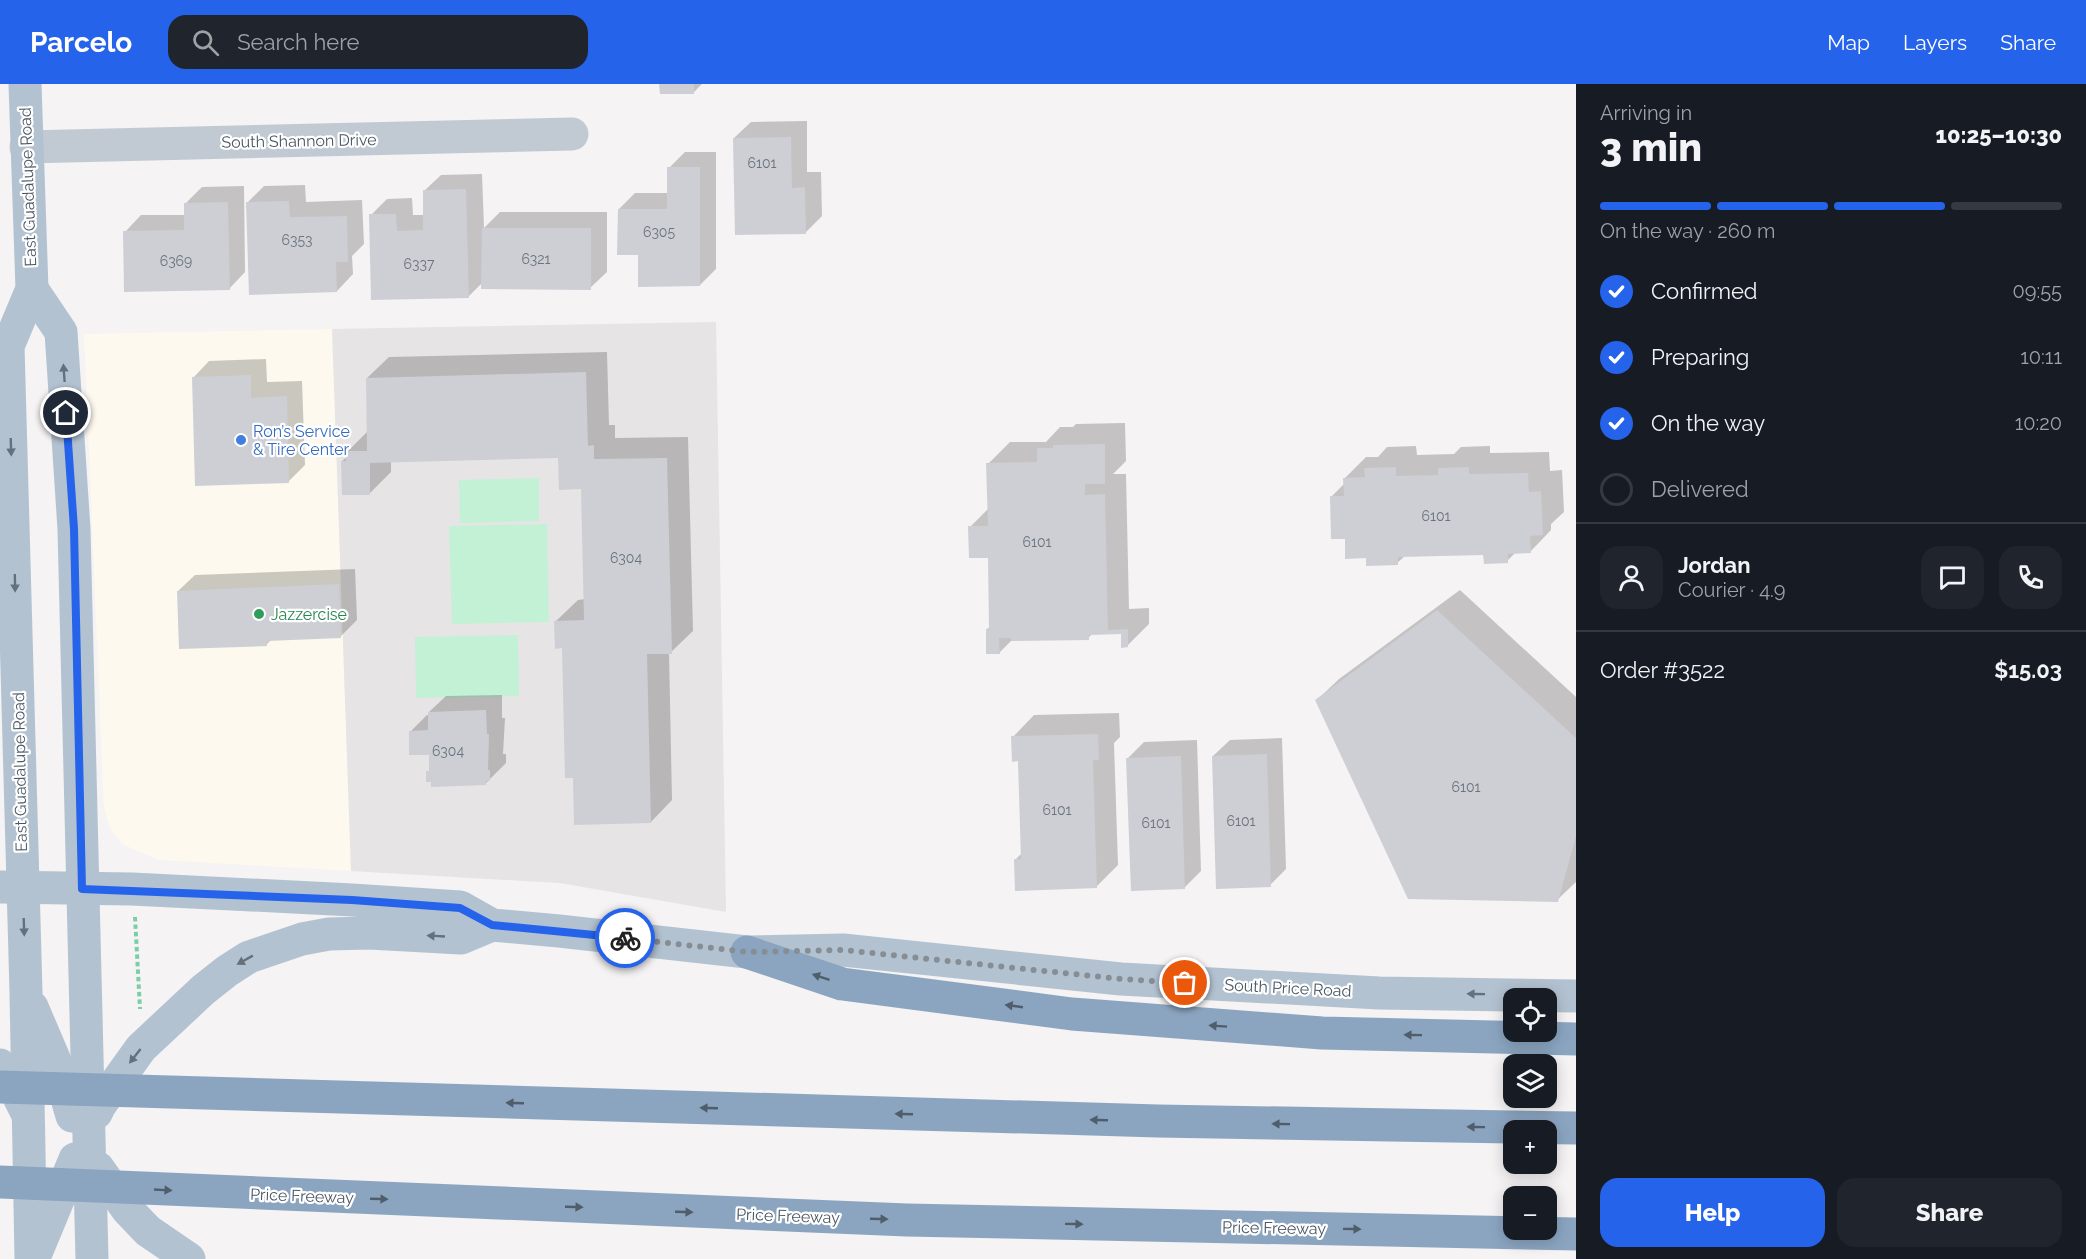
<!DOCTYPE html>
<meta charset="utf-8">
<style>
:root{--surface:#171b24;--page:#20242c;--text:#f1f3f6;--muted:#9ea1a6;--line:#363941;--accent:#2563eb}
body{margin:0;font-family:Raleway,sans-serif;background:var(--page);color:var(--text);height:100vh;display:flex;flex-direction:column;font-size:22px;white-space:nowrap}
*{box-sizing:border-box;margin:0}
p{font-size:20px;color:var(--muted)}
.icon{flex:none;width:33px;height:33px;fill:none;stroke:currentColor;stroke-width:2;stroke-linecap:round;stroke-linejoin:round}
.map{position:relative;flex:1;overflow:hidden}
.details{display:flex;flex-direction:column;background:var(--surface);width:510px}
.details>*{flex:none}
.tools{position:absolute;left:1503px;top:904px;display:grid;gap:12px}
.tools a{display:grid;place-items:center;width:54px;height:54px;border-radius:12px;background:var(--surface);box-shadow:0 3px 15px #0003;font-size:30px}
.pin{position:absolute;display:grid;place-items:center;width:51px;height:51px;color:#fff;margin:-26px;border:3px solid #fff;border-radius:50%;box-shadow:0 2px 6px #0007}
.courier{position:absolute;display:grid;place-items:center;width:60px;height:60px;margin:-30px;border:4px solid #2563eb;border-radius:50%;background:#fff;color:#222;box-shadow:0 2px 8px #0007}
.summary em{font-style:normal;font-weight:800}
.summary div{display:flex;flex-direction:column-reverse}
.summary{display:flex;align-items:center;justify-content:space-between;height:102px;padding:0 24px}
h1{font-size:39px;font-weight:800;line-height:45px}
.bar{display:grid;grid-template-columns:repeat(4,1fr);gap:9px 6px;align-content:center;height:72px;padding:0 24px}
.bar i{height:8px;border-radius:4px;background:var(--line)}
.bar .current{background:var(--accent)}
.bar p{grid-column:span 4}
.line{display:flex;align-items:center;gap:15px;padding:0 24px;border-top:2px solid var(--line)}
.line div{flex:1}
.round{display:grid;place-items:center;flex:none;width:63px;height:63px;border-radius:18px;background:var(--page)}
ol{padding:0 24px;list-style:none}
li{display:flex;align-items:center;gap:18px;height:66px}
li p{margin-inline-start:auto}
li .icon{padding:6px;border-radius:50%;background:var(--accent);color:#fff;stroke-width:4}
li:last-child{color:var(--muted)}
li i{width:33px;height:33px;border:3px solid var(--line);border-radius:50%}
.action{display:flex;gap:12px;margin-top:auto;padding:12px 24px}
.action a{flex:1;height:69px;border-radius:18px;background:var(--accent);color:#fff;font-size:24px;font-weight:800;line-height:69px;text-align:center}
.action a+a{background:var(--page);color:var(--text)}
header{display:flex;align-items:center;gap:36px;box-sizing:border-box;height:84px;padding:0 30px;background:var(--accent);color:#fff}
header strong{font-size:28px}
nav{display:flex;gap:33px;margin-inline-start:auto;font-size:21px}
.search{width:420px;height:54px;background:var(--page);display:flex;align-items:center;gap:15px;box-sizing:border-box;padding:0 21px;border-radius:18px;color:var(--muted);font-size:22px}
main{display:flex;flex:1;min-height:0}
.map>svg:first-child{display:block}
</style>
<header>
<strong>Parcelo</strong>
<div class="search"><svg class="icon" aria-label="search" viewBox="0 0 24 24"><circle cx="10" cy="10" r="6"/><path d="M15 15l6 6"/></svg>Search here</div>
<nav><a>Map</a><a>Layers</a><a>Share</a></nav>
</header>
<main>
<div class="map">
<svg width="1576" height="1175" viewBox="0 0 1576 1175">
<rect width="100%" height="100%" fill="#f5f3f3"/>
<polygon fill="#fdf9ef" points="332,245 351,787 159,776 122,760 109,742 104,723 84,250"/>
<polygon fill="#e6e4e5" points="716,238 726,828 560,799 351,787 332,245"/>
<g fill="#c3f1d5">
<polygon points="539,394 539,437 460,439 459,396"/>
<polygon points="547,440 549,538 452,540 449,442"/>
<polygon points="518,551 519,612 416,614 415,553"/>
</g>
<g fill="#0003">
<polygon points="661,0 702,0 694,8"/>
<polygon points="807,37 807,88 821,88 822,132 805,149 734,54 751,38"/>
<polygon points="685,68 716,68 716,185 700,201 639,169 619,125 635,109 669,109 669,84"/>
<polygon points="482,90 484,144 500,128 607,128 607,188 590,204 483,198 469,212 371,131 387,115 412,114 413,131 425,131 424,107 441,91"/>
<polygon points="305,101 306,118 362,116 364,160 352,172 353,190 337,207 248,118 264,102"/>
<polygon points="244,102 245,188 229,205 125,148 141,131 186,131 186,119 202,103"/>
<polygon points="607,268 609,341 615,341 615,354 688,353 693,547 671,568 669,568 672,716 651,738 574,693 564,563 556,537 578,516 585,515 583,403 560,373 391,377 391,388 370,409 342,377 347,373 347,368 368,347 367,294 389,273"/>
<polygon points="266,275 267,298 302,297 305,381 289,397 193,294 209,277"/>
<polygon points="1125,339 1126,377 1113,390 1126,390 1129,525 1149,524 1149,540 1127,562 1122,549 1093,549 1088,554 1012,556 999,569 987,545 991,542 990,473 970,443 989,424 988,380 1010,358 1046,358 1060,343 1073,343 1076,340"/>
<polygon points="1416,362 1417,371 1454,370 1461,363 1490,362 1490,369 1549,368 1550,387 1562,386 1564,428 1551,440 1551,446 1530,468 1516,468 1507,477 1485,469 1405,472 1397,479 1367,472 1346,454 1331,413 1345,399 1344,395 1366,373 1378,373 1387,363"/>
<polygon points="355,485 357,536 340,553 272,555 266,561 178,507 195,491"/>
<polygon points="1460,506 1576,613 1576,798 1557,816 1317,616 1339,595"/>
<polygon points="502,611 502,634 505,634 503,670 506,670 506,679 485,700 428,688 430,685 430,669 410,648 427,631 429,631 429,628 446,612"/>
<polygon points="1119,629 1120,653 1114,659 1118,781 1096,803 1015,776 1022,769 1019,676 1013,653 1034,631"/>
<polygon points="1282,654 1286,785 1270,801 1213,672 1230,656"/>
<polygon points="1197,656 1201,787 1184,804 1128,674 1144,658"/>
</g>
<g fill="#cdcfd5">
<polygon points="659,0 694,0 694,10 660,10"/>
<polygon points="791,53 792,104 805,103 806,150 735,151 733,54"/>
<polygon points="667,83 700,83 700,202 638,203 638,171 617,171 618,125 667,125"/>
<polygon points="466,105 469,214 371,216 369,130 396,130 397,147 423,146 423,106"/>
<polygon points="289,117 290,133 347,132 348,178 336,178 337,208 249,211 246,118"/>
<polygon points="228,118 230,206 124,208 123,147 184,146 184,119"/>
<polygon points="482,144 591,144 591,206 481,205"/>
<polygon points="586,288 588,362 594,361 594,375 667,374 672,570 647,570 651,739 574,741 573,694 565,694 562,564 555,565 554,537 584,536 581,405 559,406 558,374 370,379 370,411 342,411 341,377 346,377 345,367 367,367 366,294"/>
<polygon points="251,291 251,314 287,312 289,399 195,402 192,293"/>
<polygon points="1105,360 1105,400 1085,400 1085,411 1105,410 1108,546 1128,545 1128,563 1121,564 1121,550 1089,551 1089,556 1011,557 1011,554 999,554 1000,570 986,570 986,545 989,545 988,474 969,474 968,442 988,442 986,379 1037,378 1037,364 1053,364 1053,361"/>
<polygon points="1396,383 1396,392 1438,391 1438,384 1469,383 1469,390 1528,389 1529,408 1541,407 1543,451 1530,452 1531,469 1508,470 1508,479 1484,480 1483,471 1398,473 1398,481 1366,482 1366,474 1345,475 1345,455 1331,455 1330,412 1344,412 1343,394 1365,393 1364,384"/>
<polygon points="339,500 341,554 267,557 267,562 179,565 177,507"/>
<polygon points="1437,526 1576,654 1576,752 1558,818 1408,815 1315,616"/>
<polygon points="486,626 487,650 489,650 488,686 490,686 490,697 486,697 486,701 431,703 431,698 426,698 426,687 429,687 429,671 409,671 409,647 428,646 428,628"/>
<polygon points="1098,650 1099,676 1093,676 1097,804 1015,807 1014,775 1021,775 1018,677 1012,678 1011,652"/>
<polygon points="1267,670 1271,803 1216,805 1212,672"/>
<polygon points="1181,672 1185,805 1131,807 1126,674"/>
</g>
<g fill="none" stroke-linecap="round" stroke-linejoin="round">
<polyline stroke="#7ad0a6" stroke-width="4" stroke-dasharray="4.5 3" stroke-linecap="butt" points="135,833 140,925"/>
<polyline stroke="#c1cad2" stroke-width="33" points="26,63 572,50"/>
<g stroke="#b3c2d1" stroke-width="33">
<polyline points="25,0 32,205 8,262 26,908 31,1175"/>
<polyline points="32,205 61,248 74,445 92,1175"/>
<polyline points="0,803 132,805 352,816 460,823 492,841 559,847 747,868 843,866 1121,895 1379,909 1576,912"/>
<polyline points="32,923 58,984 72,1032"/>
<polyline points="0,981 12,999 26,1027"/>
<polyline points="96,1029 100,1021 141,964 203,906 227,887 249,873 302,855 329,850 369,849 461,854 492,841"/>
<polyline points="98,1084 127,1125 148,1147 189,1175"/>
<polyline points="36,1169 75,1075"/>
</g>
<g stroke="#8ba5c1" stroke-width="33">
<polyline points="747,868 842,900 1072,930 1322,949 1576,955"/>
<polyline points="0,1003 1158,1037 1576,1044"/>
<polyline points="0,1098 907,1136 1576,1150"/>
</g>
</g>
<defs><path id="oneway-solid" d="M-6-.8H1V-3.2L6.5 0L1 3.2V.8H-6Z" transform="scale(1.5)"/></defs>
<g fill="#64717d">
<use href="#oneway-solid" transform="translate(64 289) rotate(-94)"/>
<use href="#oneway-solid" transform="translate(11 363) rotate(88)"/>
<use href="#oneway-solid" transform="translate(15 499) rotate(89)"/>
<use href="#oneway-solid" transform="translate(24 843) rotate(88)"/>
<use href="#oneway-solid" transform="translate(436 852) rotate(-177)"/>
<use href="#oneway-solid" transform="translate(245 876) rotate(151)"/>
<use href="#oneway-solid" transform="translate(1476 910) rotate(-179)"/>
<use href="#oneway-solid" transform="translate(135 972) rotate(128)"/>
</g>
<g fill="#505e6b">
<use href="#oneway-solid" transform="translate(821 893) rotate(-162)"/>
<use href="#oneway-solid" transform="translate(1014 922) rotate(-172)"/>
<use href="#oneway-solid" transform="translate(1218 942) rotate(-176)"/>
<use href="#oneway-solid" transform="translate(1413 951) rotate(-179)"/>
<use href="#oneway-solid" transform="translate(515 1019) rotate(-178)"/>
<use href="#oneway-solid" transform="translate(709 1024) rotate(-178)"/>
<use href="#oneway-solid" transform="translate(904 1030) rotate(-178)"/>
<use href="#oneway-solid" transform="translate(1099 1036) rotate(-178)"/>
<use href="#oneway-solid" transform="translate(1281 1040) rotate(-179)"/>
<use href="#oneway-solid" transform="translate(1476 1043) rotate(-179)"/>
<use href="#oneway-solid" transform="translate(163 1106) rotate(3)"/>
<use href="#oneway-solid" transform="translate(379 1115) rotate(2)"/>
<use href="#oneway-solid" transform="translate(574 1123) rotate(2)"/>
<use href="#oneway-solid" transform="translate(684 1128) rotate(2)"/>
<use href="#oneway-solid" transform="translate(879 1135) rotate(2)"/>
<use href="#oneway-solid" transform="translate(1074 1140) rotate(1)"/>
<use href="#oneway-solid" transform="translate(1352 1145) rotate(1)"/>
</g>
<g fill="none" stroke-linecap="round" stroke-linejoin="round">
<polyline stroke="#868d94" stroke-width="6" stroke-dasharray="0 10.8" points="625,854 747,868 843,866 1121,895 1185,899"/>
<polyline stroke="#2563eb" stroke-width="8" points="66,329 74,445 82,805 352,816 460,824 492,841 625,854"/>
</g>
<circle fill="#3f7fe0" stroke="#fff" stroke-width="2" cx="241" cy="356" r="6"/>
<circle fill="#2e9e5b" stroke="#fff" stroke-width="2" cx="259" cy="530" r="6"/>
<g text-anchor="middle" dominant-baseline="central" stroke-width="4.5" stroke-linejoin="round" paint-order="stroke">
<g font-size="14" fill="#6b747e">
<text x="762" y="79">6101</text>
<text x="659" y="148">6305</text>
<text x="297" y="156">6353</text>
<text x="536" y="175">6321</text>
<text x="176" y="177">6369</text>
<text x="419" y="180">6337</text>
<text x="1436" y="432">6101</text>
<text x="1037" y="458">6101</text>
<text x="626" y="474">6304</text>
<text x="448" y="667">6304</text>
<text x="1466" y="703">6101</text>
<text x="1057" y="726">6101</text>
<text x="1241" y="737">6101</text>
<text x="1156" y="739">6101</text>
</g>
<g font-size="16" fill="#4a5661" stroke="#fff">
<text transform="translate(299 57) rotate(-1)">South Shannon Drive</text>
<text transform="translate(28 103) rotate(-92)">East Guadalupe Road</text>
<text transform="translate(20 688) rotate(-91)">East Guadalupe Road</text>
<text transform="translate(1288 904) rotate(3)">South Price Road</text>
<text transform="translate(302 1112) rotate(2)">Price Freeway</text>
<text transform="translate(788 1132) rotate(2)">Price Freeway</text>
<text transform="translate(1274 1144) rotate(1)">Price Freeway</text>
</g>
<g font-size="16" fill="#366cbe" stroke="#fff" text-anchor="start">
<text x="253" y="347">Ron’s Service<tspan x="253" dy="18">&amp; Tire Center</tspan></text>
</g>
<g font-size="16" fill="#27864d" stroke="#fff" text-anchor="start">
<text x="271" y="530">Jazzercise</text>
</g>
</g>
</svg>
<div class="tools">
<a><svg class="icon" aria-label="locate" viewBox="0 0 24 24"><circle cx="12" cy="12" r="6"/><path d="M12 2v4M12 18v4M2 12h4M18 12h4"/></svg></a>
<a><svg class="icon" aria-label="layers" viewBox="0 0 24 24"><path d="M12 4l9 5-9 5-9-5zM3 14l9 5 9-5"/></svg></a>
<a>+</a>
<a>−</a>
</div>
<div class="pin" style="left:1185px;top:899px;background:#ea580c"><svg class="icon" aria-label="bag" viewBox="0 0 24 24"><path d="M5 8h14l-1 12H6zM9 8a3 3 0 0 1 6 0"/></svg></div>
<div class="pin" style="left:66px;top:329px;background:#1f2937"><svg class="icon" aria-label="home" viewBox="0 0 24 24"><path d="M3 11l9-7 9 7M6 9v11h12V9"/></svg></div>
<div class="courier" style="left:625px;top:854px"><svg class="icon" aria-label="bike" viewBox="0 0 24 24"><circle cx="6" cy="16" r="4"/><circle cx="18" cy="16" r="4"/><path d="M6 16l4-8h5l3 8M10 8l3 8H6M13 5h3"/></svg></div>
</div>
<section class="details">
<div class="summary"><div><h1>3 min</h1><p>Arriving in</p></div><em>10:25–10:30</em></div>
<div class="bar"><i class="current"></i><i class="current"></i><i class="current"></i><i></i><p>On the way · 260 m</p></div>
<ol>
<li><svg class="icon" aria-label="check" viewBox="0 0 24 24"><path d="M5 12l5 5 9-10"/></svg>Confirmed<p>09:55</p></li>
<li><svg class="icon" aria-label="check" viewBox="0 0 24 24"><path d="M5 12l5 5 9-10"/></svg>Preparing<p>10:11</p></li>
<li><svg class="icon" aria-label="check" viewBox="0 0 24 24"><path d="M5 12l5 5 9-10"/></svg>On the way<p>10:20</p></li>
<li><i></i>Delivered</li>
</ol>
<div class="line" style="height:108px"><a class="round"><svg class="icon" aria-label="person" viewBox="0 0 24 24"><circle cx="12" cy="8" r="4"/><path d="M4 21q1-7 8-7t8 7"/></svg></a><div><b>Jordan</b><p>Courier · 4.9</p></div><a class="round"><svg class="icon" aria-label="chat" viewBox="0 0 24 24"><path d="M4 5h16v11H9l-5 4z"/></svg></a><a class="round"><svg class="icon" aria-label="phone" viewBox="0 0 24 24"><path d="M5 4h4l2 5-3 2q2 4 5 5l2-3 5 2v4C11 20 4 13 5 4z"/></svg></a></div>
<div class="line" style="height:78px"><div>Order #3522</div><b>$15.03</b></div>
<div class="action"><a>Help</a><a>Share</a></div>
</section>
</main>
